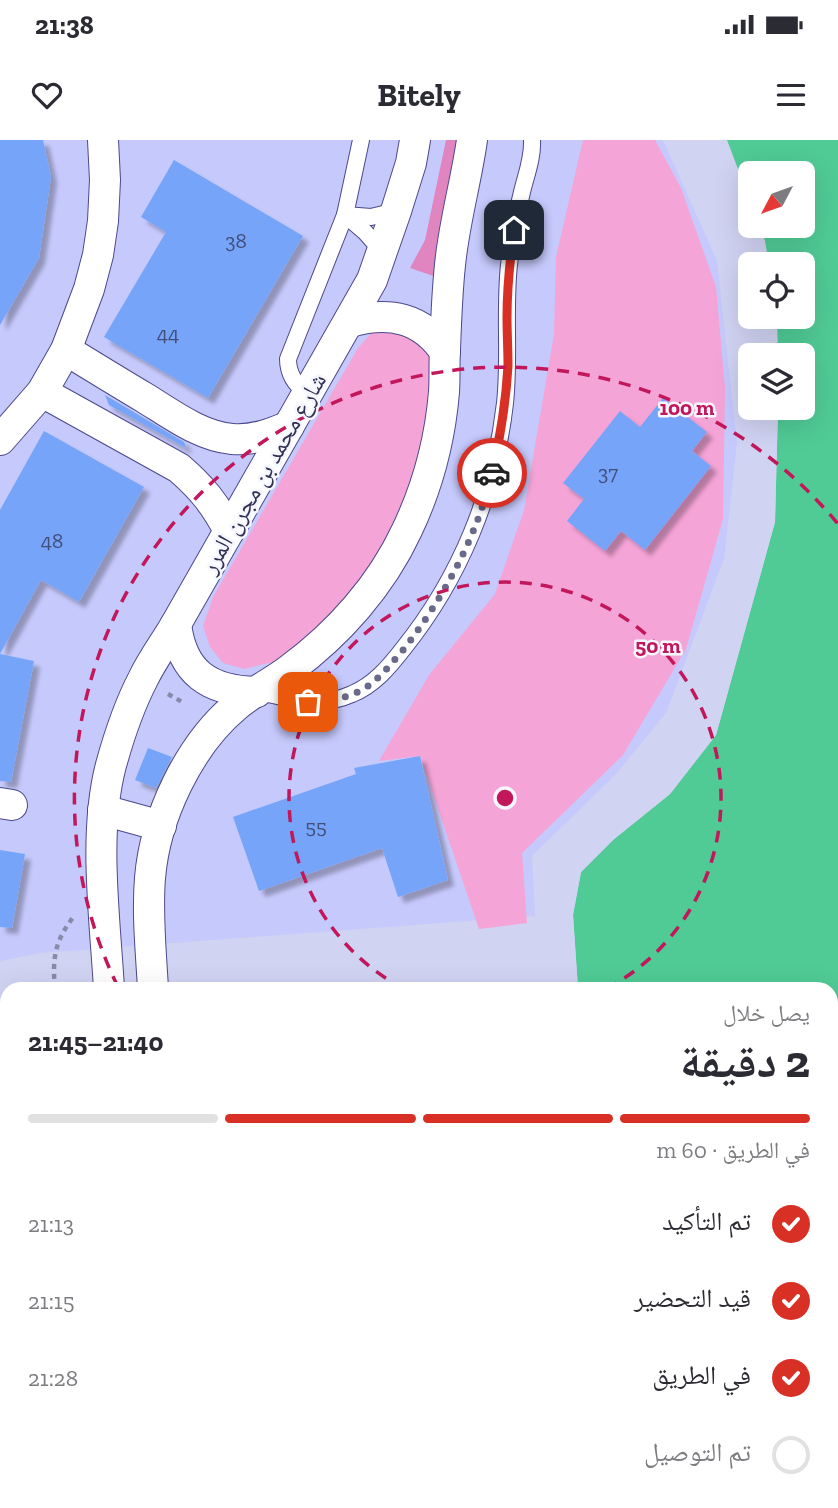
<!DOCTYPE html>
<html lang="ar">
<meta charset="utf-8">
<style>
:root{--surface:#fff;--page:#f7f7f7;--text:#2b2b33;--muted:#7c7c81;--line:#e1e1e2;--accent:#d93025}
body{margin:0;font-family:"Zilla Slab","Noto Naskh Arabic",serif;background:var(--page);color:var(--text);direction:rtl;height:100vh;display:flex;flex-direction:column;font-size:26px;white-space:nowrap}
*{box-sizing:border-box;margin:0}
p{font-size:23px;color:var(--muted)}
.icon{flex:none;width:38px;height:38px;fill:none;stroke:currentColor;stroke-width:2;stroke-linecap:round;stroke-linejoin:round}
.map{position:relative;flex:1;overflow:hidden;direction:ltr}
.sheet{position:absolute;left:0px;top:842px;width:838px;height:527px;display:flex;flex-direction:column;background:var(--surface);border-radius:21px 21px 0 0;box-shadow:0 7px 28px #0002;direction:rtl}
.sheet>*{flex:none}
.needle{width:46px;rotate:229deg}
.buttons{position:absolute;left:738px;top:21px;display:grid;gap:14px}
.buttons a{display:grid;place-items:center;width:77px;height:77px;border-radius:10px;background:var(--surface);box-shadow:0 7px 28px #0002;font-size:35px}
.pin{position:absolute;display:grid;place-items:center;width:60px;height:60px;color:#fff;margin:-30px;border-radius:14px;box-shadow:0 4px 10px #0006}
.courier{position:absolute;display:grid;place-items:center;width:70px;height:70px;margin:-35px;border:5px solid #d93025;border-radius:50%;background:#fff;color:#222;box-shadow:0 2px 9px #0007}
.summary em{font-style:normal;font-weight:700}
.summary div{display:flex;flex-direction:column-reverse}
.summary{display:flex;align-items:center;justify-content:space-between;height:119px;padding:0 28px}
h1{font-size:46px;font-weight:700;line-height:52px}
.bar{display:grid;grid-template-columns:repeat(4,1fr);gap:10px 7px;align-content:center;height:84px;padding:0 28px}
.bar i{height:9px;border-radius:5px;background:var(--line)}
.bar .selected{background:var(--accent)}
.bar p{grid-column:span 4}
ol{padding:0 28px;list-style:none}
li{display:flex;align-items:center;gap:21px;height:77px}
li p{margin-inline-start:auto}
li .icon{padding:7px;border-radius:50%;background:var(--accent);color:#fff;stroke-width:4}
li:last-child{color:var(--muted)}
li i{width:38px;height:38px;border:4px solid var(--line);border-radius:50%}
.status{display:flex;justify-content:space-between;align-items:center;height:49px;padding:0 35px;background:var(--surface);direction:ltr}
.status svg{height:19px;fill:currentColor}
header{display:flex;justify-content:space-between;align-items:center;height:91px;padding:0 28px;background:var(--surface);font-size:32px;font-weight:700}
.map>svg:first-child{display:block}
</style>
<div class="status"><b>21:38</b><svg viewBox="0 0 49 12"><path d="M0 12V9h3v3zM5 12V6h3v6zM10 12V3h3v9zM15 12V0h3v12zM26 1h20v11H26zM47 4h2v5h-2z"/></svg></div>
<header><svg class="icon" aria-label="menu" viewBox="0 0 24 24"><path d="M4 6h16M4 12h16M4 18h16"/></svg>Bitely<svg class="icon" aria-label="heart" viewBox="0 0 24 24"><path d="M12 20l-8-8c-3-5 5-10 8-4 3-6 11-1 8 4z"/></svg></header>
<div class="map">
<svg width="838" height="1368" viewBox="0 0 838 1368">
<defs>
<filter id="shadow"><feDropShadow dx="6" dy="6" stdDeviation="2" flood-color="#0004"/></filter>
</defs>
<rect width="100%" height="100%" fill="#d0d3f2"/>
<polygon fill="#c6c9fc" points="0,0 663,0 717,121 737,302 724,419 666,573 615,635 532,716 535,776 40,813 0,821"/>
<g fill="#f5a4d7">
<polygon points="583,0 655,0 681,48 716,147 725,248 723,379 686,509 623,615 522,713 527,783 479,789 420,616 379,621 429,535 495,454 524,370 554,194 556,117"/>
<polygon points="398,179 445,216 397,404 312,497 273,522 244,529 223,523 210,507 203,486 213,457 358,208 376,188"/>
</g>
<polygon fill="#e185c0" points="446,0 469,0 451,142 410,128 425,100"/>
<polygon fill="#50cb96" points="727,0 838,0 838,1368 611,1368 611,1362 831,1362 831,849 578,849 573,775 581,732 613,700 670,654 716,595 775,382 778,268 803,268 803,215 778,215 777,177 803,177 803,124 769,124 765,101 759,86 803,86 803,33 751,33 751,63"/>
<polygon fill="#d0d3f2" points="775,268 778,268 775,382 716,595 670,654 613,700 581,732 573,775 578,849 574,849 570,774 578,731 610,697 667,652 712,593 771,382"/>
<g fill="#75a4f9" filter="url(#shadow)">
<polygon points="0,0 43,0 51,37 39,118 0,185"/>
<polygon points="174,20 303,96 208,258 104,197 166,92 141,77"/>
<polygon points="105,255 184,302 186,308 109,265"/>
<polygon points="663,258 707,292 692,311 711,326 645,410 621,391 605,411 567,381 584,359 563,343 620,271 640,287"/>
<polygon points="44,291 144,347 79,462 41,440 0,514 0,370"/>
<polygon points="0,514 34,521 11,642 0,641"/>
<polygon points="148,608 172,617 156,648 135,640"/>
<polygon points="420,616 448,740 398,757 382,708 259,751 233,677 356,634 354,628"/>
<polygon points="0,710 25,714 12,788 0,787"/>
</g>
<g fill="none" stroke-linecap="round" stroke-linejoin="round">
<defs>
<g id="service">
<polyline points="345,75 365,92 383,112"/>
<polyline points="345,75 371,77 396,71"/>
<path d="M308 254C295 245 288 234 288 219L345 75 361 0"/>
<path d="M259 552C291 559 321 568 352 554 374 545 389 527 403 509 460 438 495 353 505 263 510 217 504 171 509 125 512 100 516 76 522 52 526 35 533 18 532 0"/>
</g>
<g id="minor">
<path d="M350 182C388 171 422 177 445 212"/>
<path d="M66 210C92 226 118 242 145 258 171 274 200 296 232 299 252 301 271 294 289 286"/>
<path d="M42 252 179 328C202 348 215 364 229 391"/>
<polyline points="0,300 42,252 66,210 89,149 98,115 103,81 105,40 103,0"/>
<path d="M176 484C182 533 209 551 257 552"/>
<polyline points="0,663 12,665"/>
<polyline points="103,670 161,686"/>
<path d="M109 849C105 778 93 693 111 625 119 596 129 566 143 539 152 520 165 503 176 484L372 140 396 71 411 23 415 0"/>
<path d="M153 849C151 812 147 775 150 738 155 677 189 605 236 566 252 552 272 543 289 530 338 494 381 446 407 390 428 346 440 300 444 252 445 238 444 224 445 210 446 182 447 153 450 125 454 83 466 42 472 0"/>
<polyline points="142,1362 143,1368"/>
<polyline points="186,1362 186,1368"/>
</g>
</defs>
<use href="#service" stroke="#4b498c" stroke-width="18"/>
<use href="#minor" stroke="#4b498c" stroke-width="32"/>
<g stroke="#888aa9" stroke-width="4.5" stroke-dasharray="5 5" stroke-linecap="butt">
<polyline points="168,554 184,563"/>
<path d="M55 849C52 817 55 800 75 775"/>
<polyline points="97,1362 97,1368"/>
</g>
<use href="#service" stroke="#fff" stroke-width="16"/>
<use href="#minor" stroke="#fff" stroke-width="30"/>
</g>
<g fill="none" stroke-linecap="round" stroke-linejoin="round">
<path stroke="#696a89" stroke-width="7" stroke-dasharray="0 12.6" d="M308 562C328 561 347 559 365 548 380 538 391 524 403 510 443 459 477 397 492 333"/>
<path stroke="#d93025" stroke-width="9" d="M492 333C500 298 506 262 508 226 508 209 507 193 507 177 507 148 510 119 514 90"/>
</g>
<g fill="none" stroke="#c2185b" stroke-width="3.5" stroke-dasharray="12 9">
<path d="M404 849A216 216 0 1 1 606 849"/>
<path d="M118 847A431 431 0 0 1 838 384"/>
</g>
<g text-anchor="middle" dominant-baseline="central" stroke-width="5" stroke-linejoin="round" paint-order="stroke">
<g font-size="21" fill="#424e7b">
<text x="236" y="100">38</text>
<text x="168" y="193">44</text>
<text x="608" y="332">37</text>
<text x="52" y="400">48</text>
<text x="316" y="686">55</text>
</g>
<g font-size="24" fill="#313251" stroke="#f5f6fe">
<text transform="translate(263 333) rotate(-60)">شارع محمد بن مجرن المرر</text>
</g>
</g>
<circle cx="505" cy="658" r="10" fill="#c2185b" stroke="#f5f6fe" stroke-width="3.5"/>
<g font-size="21" text-anchor="middle" font-weight="bold" fill="#c2185b" stroke="#f5f6fe" stroke-width="5" stroke-linejoin="round" paint-order="stroke">
<text x="687" y="275">100 m</text>
<text x="658" y="513">50 m</text>
</g>
</svg>
<div class="buttons">
<a><svg class="needle" viewBox="-14 -14 28 28"><path d="M0-13l5 13h-10z" fill="#e53935"/><path d="M0 13l5-13h-10z" fill="#7c7c81"/></svg></a>
<a><svg class="icon" aria-label="locate" viewBox="0 0 24 24"><circle cx="12" cy="12" r="6"/><path d="M12 2v4M12 18v4M2 12h4M18 12h4"/></svg></a>
<a><svg class="icon" aria-label="layers" viewBox="0 0 24 24"><path d="M12 4l9 5-9 5-9-5zM3 14l9 5 9-5"/></svg></a>
</div>
<div class="pin" style="left:308px;top:562px;background:#ea580c"><svg class="icon" aria-label="bag" viewBox="0 0 24 24"><path d="M5 8h14l-1 12H6zM9 8a3 3 0 0 1 6 0"/></svg></div>
<div class="pin" style="left:514px;top:90px;background:#1f2937"><svg class="icon" aria-label="home" viewBox="0 0 24 24"><path d="M3 11l9-7 9 7M6 9v11h12V9"/></svg></div>
<div class="courier" style="left:492px;top:333px"><svg class="icon" aria-label="car" viewBox="0 0 24 24"><path d="M5 17H2v-5l4-1 3-4h7l3 4 3 1v5h-3M9 17h6M6 11h13"/><circle cx="7" cy="17" r="2"/><circle cx="17" cy="17" r="2"/></svg></div>
<section class="sheet">
<div class="summary"><div><h1>2 دقيقة</h1><p>يصل خلال</p></div><em>21:40–21:45</em></div>
<div class="bar"><i class="selected"></i><i class="selected"></i><i class="selected"></i><i></i><p>في الطريق · 60 m</p></div>
<ol>
<li><svg class="icon" aria-label="check" viewBox="0 0 24 24"><path d="M5 12l5 5 9-10"/></svg>تم التأكيد<p>21:13</p></li>
<li><svg class="icon" aria-label="check" viewBox="0 0 24 24"><path d="M5 12l5 5 9-10"/></svg>قيد التحضير<p>21:15</p></li>
<li><svg class="icon" aria-label="check" viewBox="0 0 24 24"><path d="M5 12l5 5 9-10"/></svg>في الطريق<p>21:28</p></li>
<li><i></i>تم التوصيل</li>
</ol>
</section>
</div>
